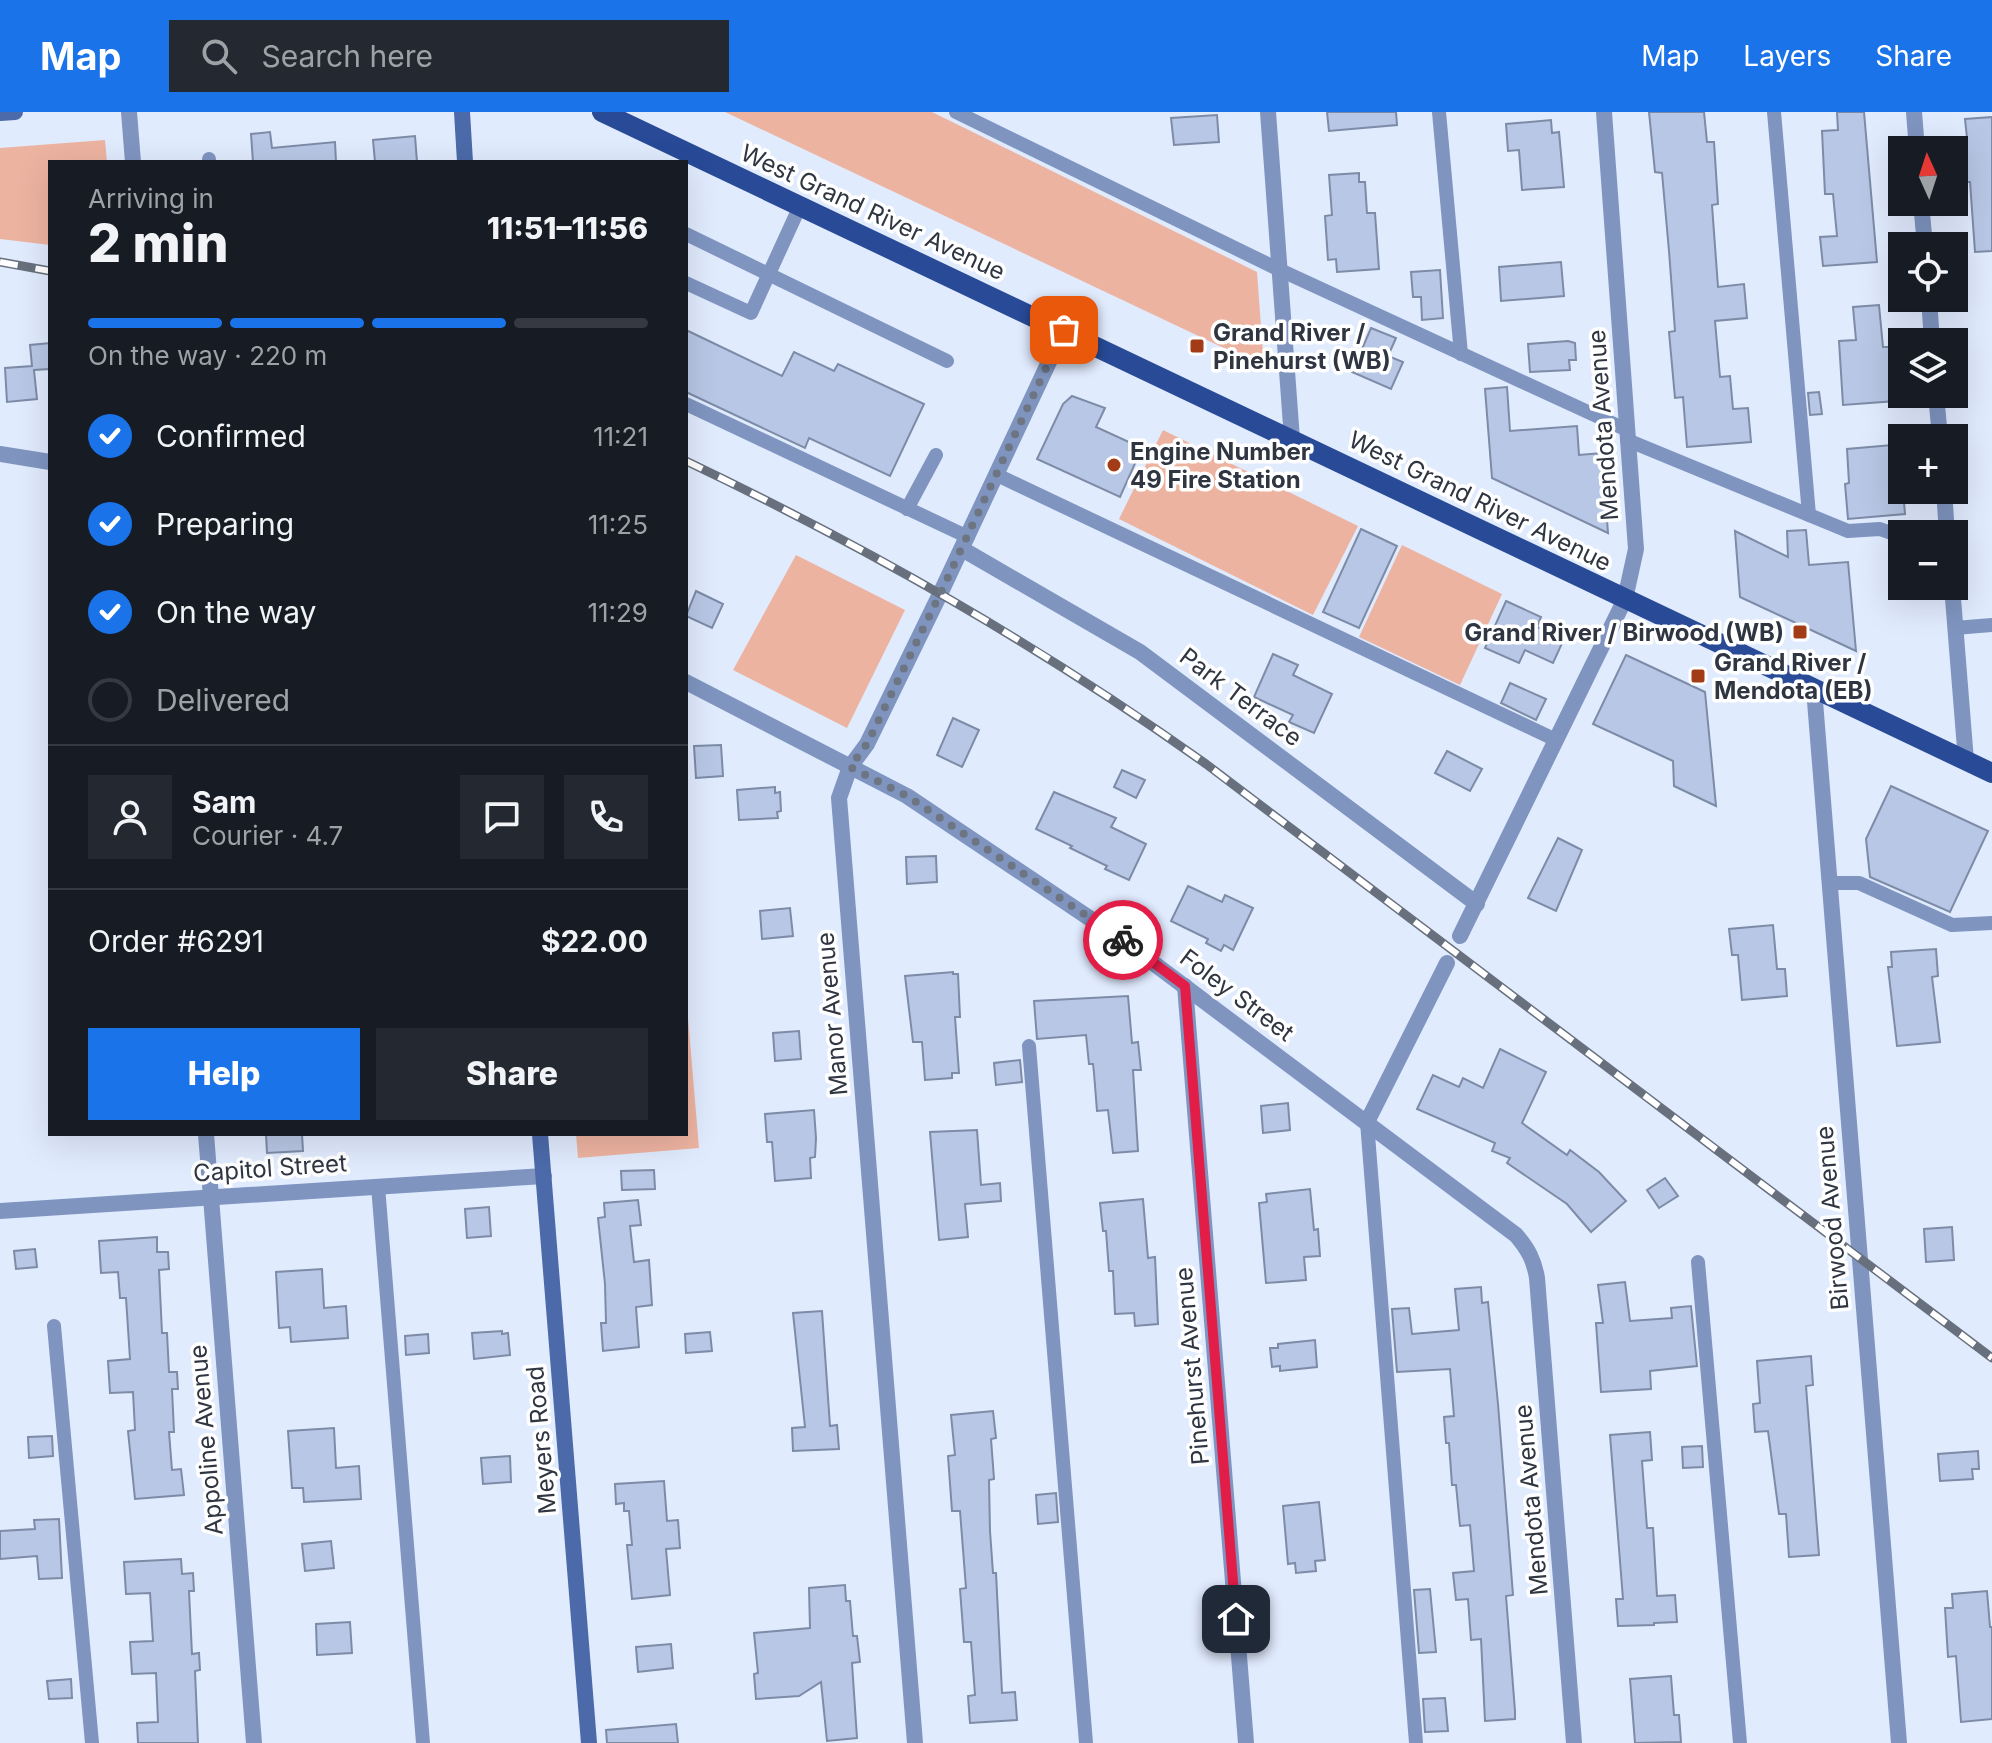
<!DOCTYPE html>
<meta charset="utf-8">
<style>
:root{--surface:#171b24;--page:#242831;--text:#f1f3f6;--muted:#9ea1a6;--line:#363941;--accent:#1a73e8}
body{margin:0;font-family:Inter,sans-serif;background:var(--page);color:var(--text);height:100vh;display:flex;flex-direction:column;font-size:30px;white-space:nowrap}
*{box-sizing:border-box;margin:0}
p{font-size:26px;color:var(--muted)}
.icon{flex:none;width:44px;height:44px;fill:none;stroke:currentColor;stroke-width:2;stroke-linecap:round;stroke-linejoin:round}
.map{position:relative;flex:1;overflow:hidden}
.sheet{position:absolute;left:48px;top:48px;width:640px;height:976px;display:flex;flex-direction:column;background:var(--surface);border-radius:0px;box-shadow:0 8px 32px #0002}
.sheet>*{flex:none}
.needle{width:52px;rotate:357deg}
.controls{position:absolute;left:1888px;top:24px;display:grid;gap:16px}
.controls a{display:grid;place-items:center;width:80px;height:80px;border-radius:0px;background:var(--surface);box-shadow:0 8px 32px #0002;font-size:40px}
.pin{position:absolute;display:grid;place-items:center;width:68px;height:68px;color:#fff;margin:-34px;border-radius:16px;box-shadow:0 4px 12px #0006}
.courier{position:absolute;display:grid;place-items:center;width:80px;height:80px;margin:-40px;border:6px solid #e11d48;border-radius:50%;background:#fff;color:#222;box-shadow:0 2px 10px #0007}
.head em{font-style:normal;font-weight:800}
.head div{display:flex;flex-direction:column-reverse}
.head{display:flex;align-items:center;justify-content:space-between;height:136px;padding:0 40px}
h1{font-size:52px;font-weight:800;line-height:60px}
.bar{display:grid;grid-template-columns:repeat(4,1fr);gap:12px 8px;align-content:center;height:96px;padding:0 40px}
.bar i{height:10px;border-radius:6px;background:var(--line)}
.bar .current{background:var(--accent)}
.bar p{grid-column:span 4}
.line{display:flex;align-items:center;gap:20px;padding:0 40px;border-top:2px solid var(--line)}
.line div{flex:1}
.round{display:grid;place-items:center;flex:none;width:84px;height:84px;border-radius:0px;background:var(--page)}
ol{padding:0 40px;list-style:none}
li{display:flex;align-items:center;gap:24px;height:88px}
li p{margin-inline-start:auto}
li .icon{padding:8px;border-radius:50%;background:var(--accent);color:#fff;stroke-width:4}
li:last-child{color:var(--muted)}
li i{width:44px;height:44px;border:4px solid var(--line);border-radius:50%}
.primary-button{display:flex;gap:16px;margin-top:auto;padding:16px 40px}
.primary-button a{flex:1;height:92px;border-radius:0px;background:var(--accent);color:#fff;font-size:32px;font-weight:800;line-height:92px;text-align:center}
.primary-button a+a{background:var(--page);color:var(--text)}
header{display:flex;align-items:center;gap:48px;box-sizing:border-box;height:112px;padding:0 40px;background:var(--accent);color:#fff}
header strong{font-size:38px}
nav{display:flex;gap:44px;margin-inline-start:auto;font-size:28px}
.search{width:560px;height:72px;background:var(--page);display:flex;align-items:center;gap:20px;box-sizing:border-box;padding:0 28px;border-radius:0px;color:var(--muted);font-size:30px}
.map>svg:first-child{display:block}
</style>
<header>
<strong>Map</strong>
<div class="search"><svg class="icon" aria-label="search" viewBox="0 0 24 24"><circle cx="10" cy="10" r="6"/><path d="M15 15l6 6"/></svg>Search here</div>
<nav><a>Map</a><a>Layers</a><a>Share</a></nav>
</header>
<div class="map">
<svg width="1992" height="1631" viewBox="0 0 1992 1631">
<rect width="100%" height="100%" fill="#e1ebfe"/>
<g fill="#edb3a1">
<polygon points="725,0 932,0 1257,160 1264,255"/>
<polygon points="105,28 107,50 50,50 50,133 0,127 0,36"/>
<polygon points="1163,318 1358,414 1313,503 1119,407"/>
<polygon points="1402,433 1502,482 1460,573 1359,525"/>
<polygon points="796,443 905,498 847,616 733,558"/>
<polygon points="686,882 699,1036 578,1046 576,1022 686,1022"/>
</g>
<g fill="#b8c7e5" stroke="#7d8ba7" stroke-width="2">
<polygon points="1327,0 1396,0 1397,13 1329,19"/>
<polygon points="1649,0 1704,0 1707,30 1714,30 1718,92 1712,93 1718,175 1744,172 1747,206 1715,209 1720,265 1730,264 1733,297 1748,296 1751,330 1687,335 1683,285 1675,286 1669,220 1675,219 1669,139 1662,61 1655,60"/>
<polygon points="1837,0 1864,0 1877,150 1823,154 1820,125 1837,124 1833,82 1825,82 1822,19 1838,18"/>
<polygon points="1217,3 1219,30 1174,33 1171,6"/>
<polygon points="1992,5 1992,139 1975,140 1970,70 1963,70 1962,27 1967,26 1965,7"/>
<polygon points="1551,8 1552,21 1559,20 1564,75 1522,78 1519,38 1508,39 1506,12"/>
<polygon points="270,20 272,36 335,30 336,50 253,50 251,22"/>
<polygon points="415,24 417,50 375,50 373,28"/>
<polygon points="1359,61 1359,70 1365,70 1367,101 1375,101 1379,157 1337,160 1336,147 1328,148 1325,104 1332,103 1329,63"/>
<polygon points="1561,150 1564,184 1501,189 1499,155"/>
<polygon points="1440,158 1443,206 1422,208 1421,185 1413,185 1411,160"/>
<polygon points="1879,193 1883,235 1892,235 1896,289 1843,293 1839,229 1856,228 1853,195"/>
<polygon points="1371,216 1396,226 1388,244 1403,250 1391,277 1352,260"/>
<polygon points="686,218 782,264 794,240 834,259 838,252 924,292 890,364 809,326 805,336 686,280"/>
<polygon points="1568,229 1575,231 1576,248 1569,248 1570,258 1530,260 1528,232"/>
<polygon points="50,231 50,257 34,258 37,287 7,290 5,256 32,254 30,233"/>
<polygon points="1507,275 1510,319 1577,314 1579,343 1602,341 1608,421 1492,366 1485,277"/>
<polygon points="1819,280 1822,302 1810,303 1808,281"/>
<polygon points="1072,284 1105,296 1096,315 1142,336 1120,385 1037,347 1063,292"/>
<polygon points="1892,333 1896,378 1903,378 1905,402 1848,407 1845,372 1849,371 1847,337"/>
<polygon points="1361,417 1397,434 1359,516 1323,500"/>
<polygon points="1806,418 1809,453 1848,450 1856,539 1740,485 1735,419 1788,445 1787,419"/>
<polygon points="696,479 723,492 712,516 686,504"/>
<polygon points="1506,489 1541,505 1537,515 1564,527 1553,551 1525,538 1519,551 1485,536"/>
<polygon points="1273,542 1298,553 1293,563 1332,582 1314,621 1289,610 1293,603 1254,585"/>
<polygon points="1626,543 1705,580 1716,694 1674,674 1673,649 1593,612"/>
<polygon points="1510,571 1546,587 1536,608 1501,591"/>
<polygon points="953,606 979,618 962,655 937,643"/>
<polygon points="721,633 723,664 696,666 694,634"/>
<polygon points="1447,639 1482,657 1470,679 1435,661"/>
<polygon points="1122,658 1145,668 1136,686 1114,675"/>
<polygon points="1891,674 1988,719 1950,800 1870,765 1866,727"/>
<polygon points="775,675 775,681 780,680 781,699 777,700 778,706 739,708 737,678"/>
<polygon points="1054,680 1116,706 1111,715 1146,732 1129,768 1105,757 1107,754 1070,736 1072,734 1036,717"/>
<polygon points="1558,726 1582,738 1556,799 1528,786"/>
<polygon points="936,744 937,770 907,772 906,745"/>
<polygon points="1188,774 1222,790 1225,783 1253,796 1233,838 1224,833 1221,839 1206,831 1208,827 1171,809"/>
<polygon points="790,796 793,824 762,827 760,799"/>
<polygon points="1773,813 1777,857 1785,857 1787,884 1742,888 1738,843 1732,843 1729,817"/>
<polygon points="1936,837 1938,864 1932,865 1940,930 1897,934 1888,855 1892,855 1891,840"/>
<polygon points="953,860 953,862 958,862 960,905 955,905 959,961 952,961 952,966 925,968 922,930 913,930 905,864"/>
<polygon points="1128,884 1132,931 1138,930 1141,958 1133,958 1138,1039 1113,1041 1108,998 1097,999 1094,961 1093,952 1089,952 1086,923 1037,927 1034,889"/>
<polygon points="799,919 801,947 775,949 773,921"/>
<polygon points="1500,937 1546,960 1522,1011 1567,1043 1570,1038 1599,1060 1626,1089 1591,1120 1567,1092 1507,1051 1510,1046 1492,1039 1495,1031 1417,997 1433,963 1459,975 1463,966 1483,976"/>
<polygon points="1020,948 1022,970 996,973 994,951"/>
<polygon points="1288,991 1290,1018 1263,1021 1261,994"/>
<polygon points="814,998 816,1026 815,1045 810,1046 811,1066 775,1069 772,1030 767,1030 765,1002"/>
<polygon points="977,1018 981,1073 1000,1071 1001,1089 965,1092 968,1125 939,1128 930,1020"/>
<polygon points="266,1022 302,1022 303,1039 267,1041"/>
<polygon points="654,1058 655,1077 622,1078 621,1059"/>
<polygon points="1665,1066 1678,1084 1659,1096 1647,1078"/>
<polygon points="1310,1077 1314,1118 1318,1117 1320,1144 1304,1145 1306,1168 1266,1171 1259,1091 1267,1090 1266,1082"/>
<polygon points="1143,1087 1148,1146 1155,1145 1158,1212 1135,1214 1134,1201 1115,1202 1113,1159 1109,1159 1106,1119 1103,1119 1100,1091"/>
<polygon points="638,1088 641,1113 630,1114 634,1150 649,1148 652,1193 636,1195 639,1235 603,1239 601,1211 606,1211 605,1172 598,1106 605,1105 604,1091"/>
<polygon points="489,1095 491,1124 467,1126 465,1097"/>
<polygon points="1952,1115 1954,1148 1926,1150 1924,1117"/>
<polygon points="157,1125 157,1140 168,1140 169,1157 159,1158 162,1221 167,1221 169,1260 177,1260 178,1277 172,1277 174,1320 169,1320 172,1358 181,1357 184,1383 135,1387 128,1319 135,1318 133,1280 110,1281 108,1249 130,1247 126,1186 120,1186 118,1160 101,1161 99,1129"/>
<polygon points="35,1137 37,1155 16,1157 14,1139"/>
<polygon points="322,1157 324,1196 346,1194 348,1226 291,1230 290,1215 279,1216 276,1160"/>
<polygon points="1625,1170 1630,1209 1672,1206 1671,1196 1691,1194 1697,1254 1650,1259 1651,1277 1601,1280 1596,1211 1603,1211 1598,1173"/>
<polygon points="1481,1175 1482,1191 1488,1190 1498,1292 1513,1483 1506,1484 1515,1599 1515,1607 1485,1609 1481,1527 1471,1528 1468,1487 1456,1488 1453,1461 1474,1459 1470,1413 1460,1414 1456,1373 1452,1373 1449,1331 1446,1331 1444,1305 1454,1304 1450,1257 1397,1260 1392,1197 1409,1196 1412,1222 1459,1218 1455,1177"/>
<polygon points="822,1199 830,1314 837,1313 839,1337 793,1339 792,1316 805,1315 793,1201"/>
<polygon points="502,1219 502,1222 508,1221 510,1243 474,1247 472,1221"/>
<polygon points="710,1220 712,1239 686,1241 685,1222"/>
<polygon points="428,1222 429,1241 406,1243 405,1224"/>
<polygon points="1315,1228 1317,1255 1280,1259 1280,1254 1272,1255 1270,1236 1278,1236 1278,1232"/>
<polygon points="1811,1244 1813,1273 1806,1274 1819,1443 1789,1445 1786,1402 1779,1402 1768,1319 1755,1320 1753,1292 1760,1291 1757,1249"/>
<polygon points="993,1299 996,1326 991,1327 994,1367 989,1368 990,1419 993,1461 996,1461 1002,1581 1015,1580 1017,1608 970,1611 968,1584 975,1583 971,1530 964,1530 960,1477 966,1476 960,1399 952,1399 948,1344 955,1343 951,1303"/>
<polygon points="334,1316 336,1356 359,1354 361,1387 304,1390 303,1376 292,1376 288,1319"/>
<polygon points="1650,1320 1652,1348 1642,1349 1647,1416 1653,1416 1657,1484 1675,1483 1677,1510 1654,1511 1654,1513 1618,1514 1616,1487 1623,1487 1610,1323"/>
<polygon points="52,1324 53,1344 29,1346 28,1325"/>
<polygon points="1702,1334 1703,1355 1683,1356 1682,1335"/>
<polygon points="1978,1339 1979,1357 1972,1357 1973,1367 1940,1369 1938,1342"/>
<polygon points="510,1344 511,1370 483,1372 481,1346"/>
<polygon points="664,1369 667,1409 678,1408 680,1436 666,1437 670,1483 632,1487 627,1433 632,1433 629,1399 624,1399 624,1391 616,1392 615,1372"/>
<polygon points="1056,1381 1058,1410 1038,1412 1036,1383"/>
<polygon points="1319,1390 1325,1448 1315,1449 1316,1459 1296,1461 1295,1451 1288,1452 1283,1394"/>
<polygon points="59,1407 62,1466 39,1467 37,1444 0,1447 0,1419 35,1417 34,1408"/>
<polygon points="331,1429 334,1456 305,1459 302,1432"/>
<polygon points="181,1447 182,1462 193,1461 194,1479 189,1479 192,1542 199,1541 200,1558 195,1559 198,1631 138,1631 137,1611 158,1610 156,1561 132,1562 130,1530 153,1529 150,1481 126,1482 124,1450"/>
<polygon points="845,1473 846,1489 850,1489 853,1524 857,1524 860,1550 852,1551 857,1626 827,1629 821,1570 799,1584 756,1587 754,1562 758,1561 754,1521 810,1516 809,1476"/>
<polygon points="1430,1477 1436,1540 1419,1541 1414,1478"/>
<polygon points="1987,1479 1990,1515 1992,1515 1992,1607 1961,1610 1956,1544 1948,1545 1945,1496 1953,1496 1952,1482"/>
<polygon points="350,1510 352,1541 317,1543 316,1512"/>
<polygon points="671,1532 673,1556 638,1560 636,1535"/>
<polygon points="1671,1564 1674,1603 1679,1603 1681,1630 1635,1631 1630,1567"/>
<polygon points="71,1567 72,1586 49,1587 47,1569"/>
<polygon points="1445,1586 1448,1619 1425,1620 1423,1587"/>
<polygon points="676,1612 678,1631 607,1631 606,1618"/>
</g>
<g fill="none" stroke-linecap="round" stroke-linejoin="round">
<g stroke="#7f95c0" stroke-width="14">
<polyline points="956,0 1280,158 1627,318"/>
<polyline points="1439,0 1461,242"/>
<polyline points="1774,0 1809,403"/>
<polyline points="209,47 209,50"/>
<polyline points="686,122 947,249"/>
<polyline points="686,171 751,201 800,94"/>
<polyline points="686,292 968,425"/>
<polyline points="1627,328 1848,419 1880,417 1902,425"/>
<polyline points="997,363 1556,628"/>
<polyline points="907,397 936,343"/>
<polyline points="1955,516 1992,513"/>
<polyline points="1830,771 1859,771 1952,813 1992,811"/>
<polyline points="1029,934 1086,1631"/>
<polyline points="1367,1010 1416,1631"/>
<polyline points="378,1074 423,1631"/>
<polyline points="1698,1150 1740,1631"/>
<polyline points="54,1214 92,1631"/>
</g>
<g stroke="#7f95c0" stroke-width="16">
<polyline points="129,0 133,50"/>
<polyline points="1268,0 1292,327"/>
<polyline points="1914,0 1917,38"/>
<polyline points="1921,90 1925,134"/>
<polyline points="1929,186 1932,230"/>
<polyline points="1936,282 1940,326"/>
<polyline points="0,342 50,350"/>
<polyline points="1944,378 1947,422"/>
<polyline points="962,437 1140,540 1477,792"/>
<polyline points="1952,474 1966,649"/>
<path d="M686 570 907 684 1128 832 1516 1123C1528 1137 1534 1148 1537 1166L1574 1631"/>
<polyline points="1814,577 1899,1631"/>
<polyline points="1460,824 1625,487 1636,437 1604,0"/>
<polyline points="1185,874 1246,1631"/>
<polyline points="1367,1010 1447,851"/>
<polyline points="206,1022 254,1631"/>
<polyline points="0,1099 544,1064"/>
<polyline points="915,1631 839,686 850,655 867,632 941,480 1064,218"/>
</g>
<g stroke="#4c6aa9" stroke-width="16">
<polyline points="462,0 465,50"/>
<polyline points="0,1 15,0"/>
<polyline points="540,1022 589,1631"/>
</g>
<polyline stroke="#284a97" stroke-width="20" points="602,0 1992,661"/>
<defs>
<g id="rail">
<polyline points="0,150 50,159"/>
<path d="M686 349C870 437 1039 533 1206 652L1992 1246"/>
</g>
</defs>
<use href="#rail" stroke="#68707e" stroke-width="9"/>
<use href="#rail" stroke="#fff" stroke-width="6" stroke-dasharray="18" stroke-linecap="butt"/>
</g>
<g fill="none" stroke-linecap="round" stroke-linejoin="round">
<polyline stroke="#6d7583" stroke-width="8" stroke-dasharray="0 14.4" points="1064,218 941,480 867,632 850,655 907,684 1123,828"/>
<polyline stroke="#e11d48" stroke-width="10" points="1123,828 1185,874 1236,1507"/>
</g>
<g fill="#a23c17" stroke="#fff" stroke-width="3">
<rect x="1189" y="226" width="16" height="16" rx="4"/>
<circle cx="1114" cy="353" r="8"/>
<rect x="1792" y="512" width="16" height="16" rx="4"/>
<rect x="1690" y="556" width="16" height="16" rx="4"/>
</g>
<g text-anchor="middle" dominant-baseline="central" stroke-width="7" stroke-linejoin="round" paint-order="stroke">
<g font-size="24" fill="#2f3541" stroke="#fff">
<text transform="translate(873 100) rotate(25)">West Grand River Avenue</text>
<text transform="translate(1603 313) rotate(-94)">Mendota Avenue</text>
<text transform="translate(1480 389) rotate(26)">West Grand River Avenue</text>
<text transform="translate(1241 585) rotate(37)">Park Terrace</text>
<text transform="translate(1237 883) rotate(37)">Foley Street</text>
<text transform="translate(832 902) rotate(-95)">Manor Avenue</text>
<text transform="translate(270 1056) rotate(-4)">Capitol Street</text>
<text transform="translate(1832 1106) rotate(-95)">Birwood Avenue</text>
<text transform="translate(1192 1254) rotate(-95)">Pinehurst Avenue</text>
<text transform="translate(206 1328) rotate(-95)">Appoline Avenue</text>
<text transform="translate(541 1328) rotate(-95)">Meyers Road</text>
<text transform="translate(1531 1388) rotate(-95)">Mendota Avenue</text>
</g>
<g font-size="24" font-weight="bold" fill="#2f3541" stroke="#fff" text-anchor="start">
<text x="1213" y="220">Grand River /<tspan x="1213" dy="28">Pinehurst (WB)</tspan></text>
<text x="1130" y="339">Engine Number<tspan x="1130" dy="28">49 Fire Station</tspan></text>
<text x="1784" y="520" text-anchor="end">Grand River / Birwood (WB)</text>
<text x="1714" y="550">Grand River /<tspan x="1714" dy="28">Mendota (EB)</tspan></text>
</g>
</g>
</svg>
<div class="controls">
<a><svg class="needle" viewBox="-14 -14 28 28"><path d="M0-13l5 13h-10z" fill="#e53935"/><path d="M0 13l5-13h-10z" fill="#9ea1a6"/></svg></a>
<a><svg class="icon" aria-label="locate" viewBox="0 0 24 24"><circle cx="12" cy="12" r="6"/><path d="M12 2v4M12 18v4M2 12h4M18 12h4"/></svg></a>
<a><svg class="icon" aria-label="layers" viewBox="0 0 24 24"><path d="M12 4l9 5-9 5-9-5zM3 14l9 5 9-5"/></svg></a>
<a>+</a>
<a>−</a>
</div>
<div class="pin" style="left:1064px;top:218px;background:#ea580c"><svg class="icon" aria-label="bag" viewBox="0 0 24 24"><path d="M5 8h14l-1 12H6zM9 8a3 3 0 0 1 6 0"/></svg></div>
<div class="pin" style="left:1236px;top:1507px;background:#1f2937"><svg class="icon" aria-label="home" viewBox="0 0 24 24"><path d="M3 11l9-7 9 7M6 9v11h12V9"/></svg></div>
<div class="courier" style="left:1123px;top:828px"><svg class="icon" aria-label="bike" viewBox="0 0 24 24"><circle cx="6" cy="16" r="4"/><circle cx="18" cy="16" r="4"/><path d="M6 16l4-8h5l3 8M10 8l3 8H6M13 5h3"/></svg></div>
<section class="sheet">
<div class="head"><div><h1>2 min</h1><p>Arriving in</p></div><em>11:51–11:56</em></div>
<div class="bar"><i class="current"></i><i class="current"></i><i class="current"></i><i></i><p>On the way · 220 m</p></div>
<ol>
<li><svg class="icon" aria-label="check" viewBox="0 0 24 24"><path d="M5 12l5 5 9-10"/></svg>Confirmed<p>11:21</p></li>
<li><svg class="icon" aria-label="check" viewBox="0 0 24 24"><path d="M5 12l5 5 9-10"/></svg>Preparing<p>11:25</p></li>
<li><svg class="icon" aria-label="check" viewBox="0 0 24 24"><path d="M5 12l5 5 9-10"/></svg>On the way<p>11:29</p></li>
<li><i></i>Delivered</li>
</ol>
<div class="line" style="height:144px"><a class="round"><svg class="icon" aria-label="person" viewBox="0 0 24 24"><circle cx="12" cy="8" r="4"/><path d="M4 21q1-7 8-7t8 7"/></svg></a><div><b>Sam</b><p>Courier · 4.7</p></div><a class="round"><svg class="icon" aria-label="chat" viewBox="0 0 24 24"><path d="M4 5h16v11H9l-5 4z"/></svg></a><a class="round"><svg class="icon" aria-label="phone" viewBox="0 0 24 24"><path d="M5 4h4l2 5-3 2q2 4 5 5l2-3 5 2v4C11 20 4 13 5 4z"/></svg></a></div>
<div class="line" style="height:104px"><div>Order #6291</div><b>$22.00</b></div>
<div class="primary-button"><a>Help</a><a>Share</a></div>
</section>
</div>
